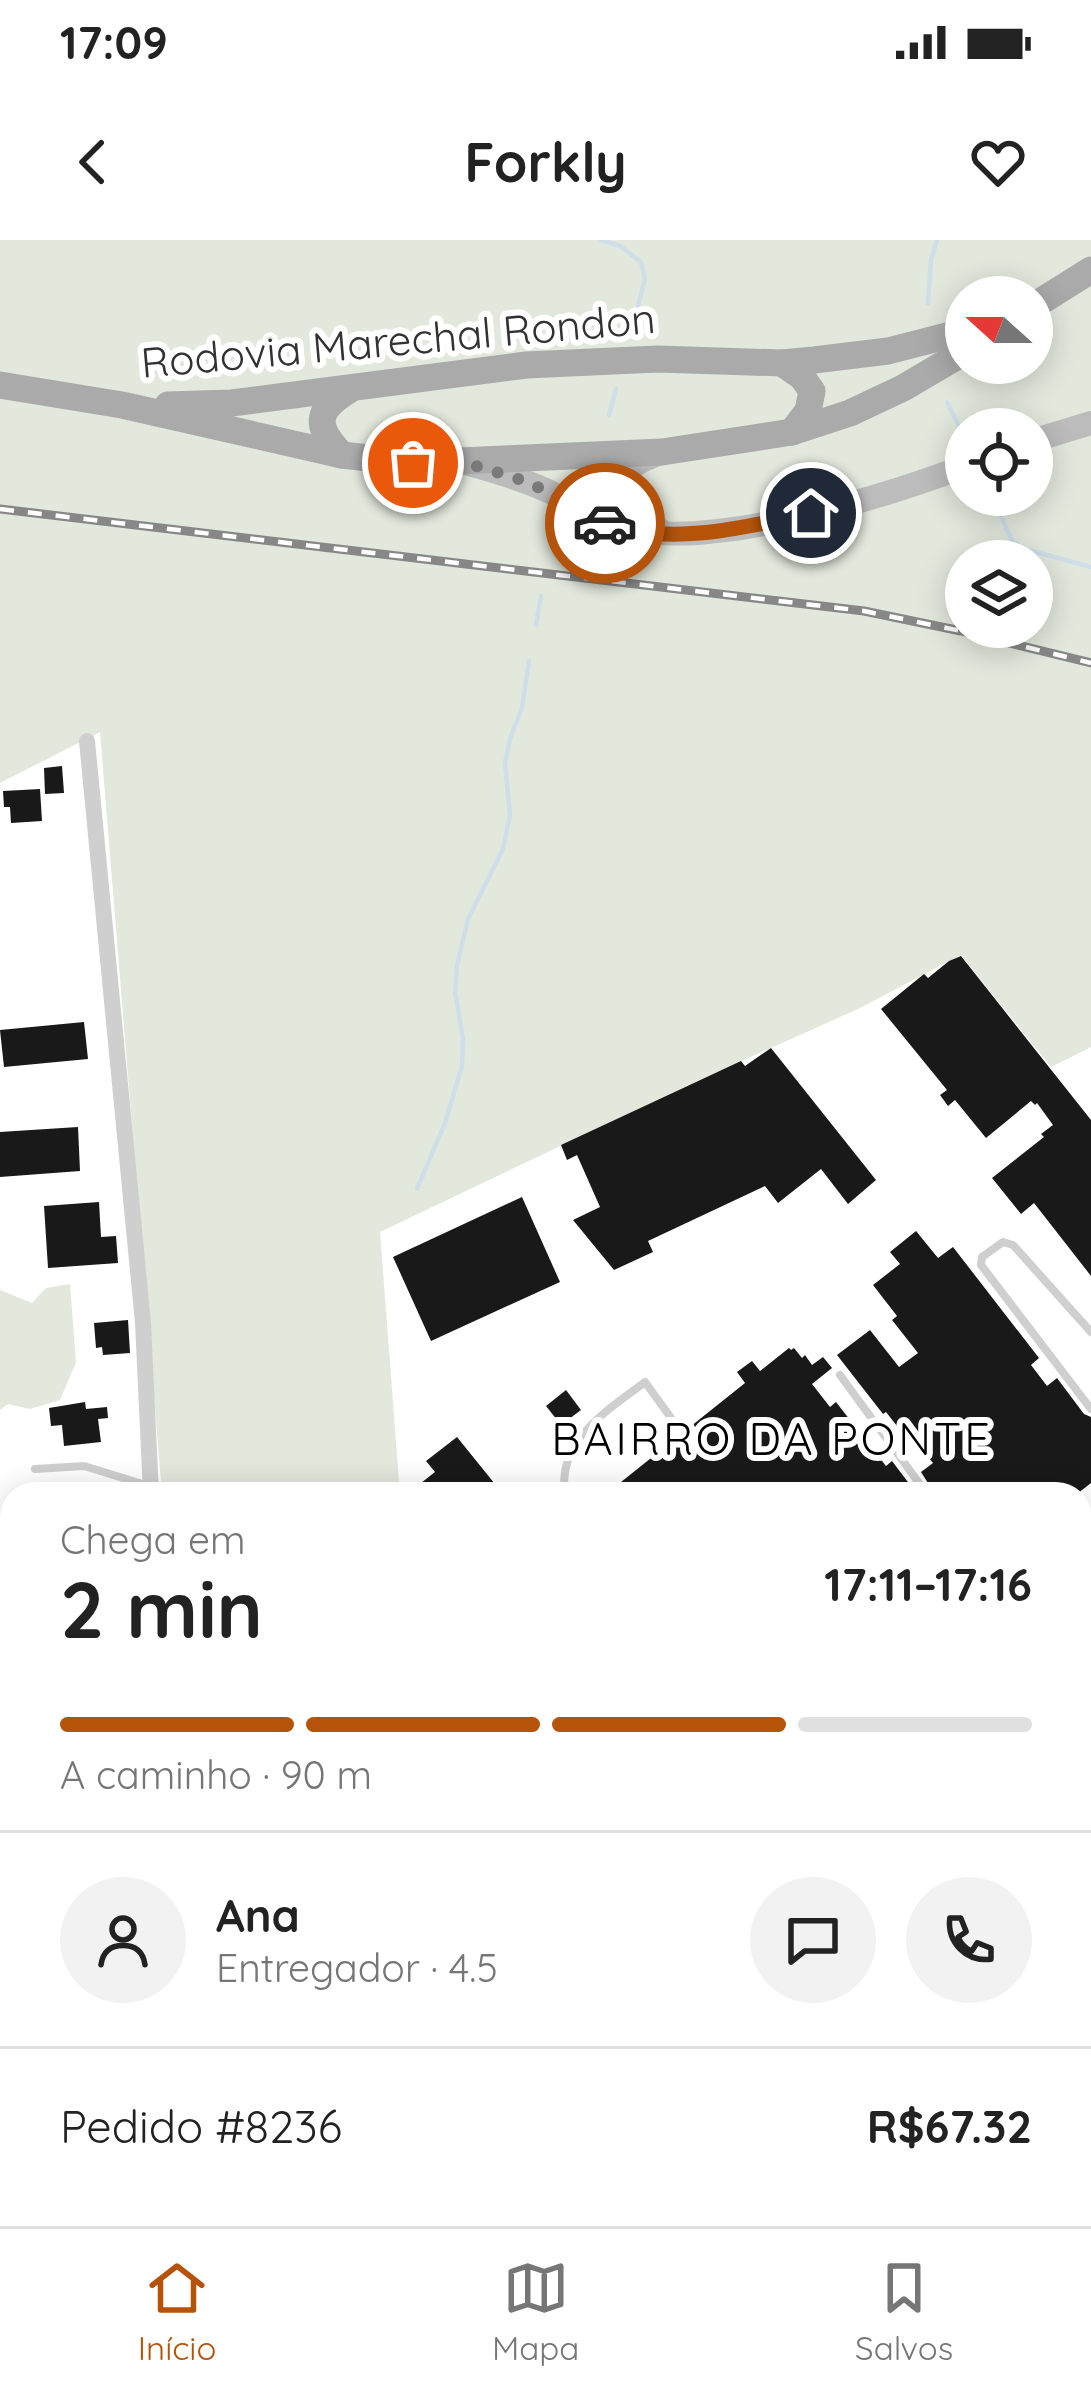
<!DOCTYPE html>
<html lang="pt">
<meta charset="utf-8">
<style>
:root{--surface:#fff;--page:#f2f2f2;--text:#222;--muted:#767676;--line:#e0e0e0;--accent:#b45309}
body{margin:0;font-family:Quicksand,sans-serif;background:var(--page);color:var(--text);height:100vh;display:flex;flex-direction:column;font-size:45px;white-space:nowrap}
*{box-sizing:border-box;margin:0}
p{font-size:39px;color:var(--muted)}
.icon{flex:none;width:66px;height:66px;fill:none;stroke:currentColor;stroke-width:2;stroke-linecap:round;stroke-linejoin:round}
.map{position:relative;flex:1;overflow:hidden}
.details{position:absolute;left:0px;top:1242px;width:1092px;height:744px;display:flex;flex-direction:column;background:var(--surface);border-radius:36px 36px 0 0;box-shadow:0 6px 30px #0003}
.details>*{flex:none}
.needle{width:78px;rotate:291deg}
.controls{position:absolute;left:945px;top:36px;display:grid;gap:24px}
.controls a{display:grid;place-items:center;width:108px;height:108px;border-radius:50%;background:var(--surface);box-shadow:0 6px 30px #0003;font-size:60px}
.pin{position:absolute;display:grid;place-items:center;width:102px;height:102px;color:#fff;margin:-51px;border:6px solid #fff;border-radius:50%;box-shadow:0 3px 12px #0007}
.courier{position:absolute;display:grid;place-items:center;width:120px;height:120px;margin:-60px;border:9px solid #b45309;border-radius:50%;background:#fff;color:#222;box-shadow:0 3px 15px #0007}
.overview em{font-style:normal;font-weight:800}
.overview div{display:flex;flex-direction:column-reverse}
.overview{display:flex;align-items:center;justify-content:space-between;height:204px;padding:0 60px}
h1{font-size:78px;font-weight:800;line-height:90px}
.bar{display:grid;grid-template-columns:repeat(4,1fr);gap:18px 12px;align-content:center;height:144px;padding:0 60px}
.bar i{height:15px;border-radius:9px;background:var(--line)}
.bar .on{background:var(--accent)}
.bar p{grid-column:span 4}
.line{display:flex;align-items:center;gap:30px;padding:0 60px;border-top:3px solid var(--line)}
.line div{flex:1}
.round{display:grid;place-items:center;flex:none;width:126px;height:126px;border-radius:63px;background:var(--page)}
.status{display:flex;justify-content:space-between;align-items:center;height:84px;padding:0 60px;background:var(--surface);direction:ltr}
.status svg{height:33px;fill:currentColor}
header{display:flex;justify-content:space-between;align-items:center;height:156px;padding:0 60px;background:var(--surface);font-size:54px;font-weight:800}
.menu{display:flex;justify-content:space-around;align-items:center;height:168px;border-top:3px solid var(--line);background:var(--surface);font-size:33px;color:var(--muted)}
.menu a{display:grid;justify-items:center;gap:6px}
.menu .on{color:var(--accent)}
.map>svg:first-child{display:block}
</style>
<div class="status"><b>17:09</b><svg viewBox="0 0 49 12"><path d="M0 12V9h3v3zM5 12V6h3v6zM10 12V3h3v9zM15 12V0h3v12zM26 1h20v11H26zM47 4h2v5h-2z"/></svg></div>
<header><svg class="icon" aria-label="back" viewBox="0 0 24 24"><path d="M15 5l-7 7 7 7"/></svg>Forkly<svg class="icon" aria-label="heart" viewBox="0 0 24 24"><path d="M12 20l-8-8c-3-5 5-10 8-4 3-6 11-1 8 4z"/></svg></header>
<div class="map">
<svg width="1091" height="1986" viewBox="0 0 1091 1986">
<rect width="100%" height="100%" fill="#fff"/>
<g fill="#e2e8dc" fill-rule="evenodd">
<path d="M0 0H1091V807L1051 827 961 715 858 769 686 846 380 992 400 1254H162L100 492 0 543ZM966 57H1032V123H966ZM966 189H1032V255H966ZM966 321H1032V387H966Z"/>
<polygon points="70,1044 76,1122 60,1160 30,1169 8,1164 0,1170 0,1050 32,1063 46,1048"/>
<polygon points="1091,1394 1091,1718 1080,1712 1080,1404"/>
<polygon points="1080,1747 1091,1752 1091,1986 736,1986 733,1974 1080,1974"/>
<polygon points="12,1826 12,1974 707,1974 710,1986 0,1986 0,1828"/>
</g>
<g fill="none" stroke-linecap="round" stroke-linejoin="round">
<g stroke="#cedfe9" stroke-width="4.5">
<polyline points="601,0 620,6 641,22 645,39 636,74"/>
<polyline points="928,63 931,20 937,0"/>
<polyline points="947,162 965,199"/>
<polyline points="609,175 616,149"/>
<polyline points="992,255 1012,301 1025,309 1091,327"/>
<polyline points="570,305 576,293"/>
<polyline points="536,385 541,356"/>
<polyline points="417,949 445,883 462,826 463,799 455,751 457,726 468,679 503,609 510,575 505,523 510,499 522,468 529,421"/>
<polyline points="1080,1862 1091,1852"/>
<polyline points="1030,1986 1034,1974"/>
</g>
</g>
<g fill="#191919">
<polygon points="62,526 64,553 45,554 44,528"/>
<polygon points="40,549 42,581 11,583 10,567 4,567 3,551"/>
<polygon points="961,716 1091,880 1091,1036 1034,963 1021,974 992,938 1044,897 1041,894 1053,885 1037,863 1035,865 1031,861 986,898 955,860 948,866 940,855 947,850 881,769 924,734 928,738 949,721"/>
<polygon points="84,782 88,819 4,827 0,790"/>
<polygon points="771,808 876,940 848,964 821,929 778,963 765,946 648,1001 653,1012 614,1030 573,980 600,967 577,915 567,920 561,905 741,821 745,826"/>
<polygon points="78,887 80,931 0,937 0,892"/>
<polygon points="522,957 560,1042 431,1101 393,1017"/>
<polygon points="99,962 101,997 116,996 118,1023 48,1028 44,966"/>
<polygon points="916,991 938,1018 953,1007 1039,1118 1031,1125 1047,1146 1057,1138 1084,1174 1091,1177 1091,1243 1077,1254 935,1254 921,1232 933,1223 915,1201 911,1204 886,1172 883,1174 837,1115 870,1090 899,1127 918,1113 892,1080 897,1076 873,1045 900,1024 890,1012"/>
<polygon points="128,1080 130,1113 103,1115 102,1107 96,1108 94,1083"/>
<polygon points="789,1108 791,1110 794,1108 802,1118 805,1115 812,1125 823,1117 832,1128 812,1144 830,1167 836,1162 886,1226 892,1221 917,1254 606,1254 745,1143 737,1132 752,1121 760,1131"/>
<polygon points="566,1150 581,1170 561,1185 546,1166"/>
<polygon points="85,1162 86,1169 107,1167 108,1178 98,1179 101,1202 64,1206 62,1185 51,1186 49,1168"/>
<polygon points="457,1197 503,1254 407,1254 435,1232 426,1221"/>
<polygon points="12,1471 12,1605 0,1606 0,1472"/>
</g>
<g fill="none" stroke-linecap="round" stroke-linejoin="round">
<g stroke="#cfcfcf" stroke-width="8">
<polyline points="1091,1092 1013,1005 1003,1002 982,1017 981,1025 1091,1169"/>
<polyline points="840,1135 927,1254"/>
<polyline points="35,1229 84,1226 149,1246"/>
<path d="M565 1254C557 1200 607 1171 645 1142L674 1182"/>
<polyline points="1080,1320 1091,1333"/>
<polyline points="0,1816 12,1814"/>
</g>
<polyline stroke="#cfcfcf" stroke-width="16" points="87,501 143,1083 151,1254"/>
<g stroke="#cfcfcf" stroke-width="21">
<polyline points="1080,1729 1091,1735"/>
<polyline points="720,1974 723,1986"/>
</g>
<g stroke="#bcbcbc" stroke-width="24">
<polyline points="1032,201 1091,183"/>
<path d="M660 213C651 217 639 221 632 227 605 252 638 279 660 290"/>
<path d="M469 224C496 232 523 239 548 251 571 262 590 278 614 286 702 314 880 258 966 226"/>
<polyline points="1080,1368 1091,1359"/>
<polyline points="1080,1394 1091,1384"/>
<polyline points="0,1758 12,1757"/>
<polyline points="0,1780 12,1778"/>
</g>
<g stroke="#aaa" stroke-width="27">
<polyline points="1032,67 1091,30"/>
<polyline points="782,123 802,137 812,151 808,171 792,192"/>
<polyline points="0,145 122,165 342,215 413,223 662,212 792,192 850,173 903,148 966,111"/>
<polyline points="168,165 232,163 526,125 658,119 782,123 814,120 888,111 966,91"/>
<path d="M342 215C314 186 315 171 349 150"/>
</g>
<defs>
<polyline id="rail" points="0,269 864,371 961,391 1091,423"/>
</defs>
<use href="#rail" stroke="#878787" stroke-width="9"/>
<use href="#rail" stroke="#fff" stroke-width="4.5" stroke-dasharray="14" stroke-linecap="butt"/>
</g>
<g fill="none" stroke-linecap="round" stroke-linejoin="round">
<polyline stroke="#7a7a7a" stroke-width="12" stroke-dasharray="0 21.6" points="413,223 460,221 528,242 605,283"/>
<path stroke="#b45309" stroke-width="15" d="M605 283C668 307 748 287 811 273"/>
</g>
<g text-anchor="middle" dominant-baseline="central" stroke-width="12" stroke-linejoin="round" paint-order="stroke">
<g font-size="42" fill="#323232" stroke="#fff">
<text transform="translate(398 100) rotate(-5)">Rodovia Marechal Rondon</text>
</g>
<g font-size="45" letter-spacing="3" fill="#000" stroke="#fff">
<text x="772" y="1198">BAIRRO DA PONTE</text>
</g>
</g>
</svg>
<div class="controls">
<a><svg class="needle" viewBox="-14 -14 28 28"><path d="M0-13l5 13h-10z" fill="#e53935"/><path d="M0 13l5-13h-10z" fill="#767676"/></svg></a>
<a><svg class="icon" aria-label="locate" viewBox="0 0 24 24"><circle cx="12" cy="12" r="6"/><path d="M12 2v4M12 18v4M2 12h4M18 12h4"/></svg></a>
<a><svg class="icon" aria-label="layers" viewBox="0 0 24 24"><path d="M12 4l9 5-9 5-9-5zM3 14l9 5 9-5"/></svg></a>
</div>
<div class="pin" style="left:413px;top:223px;background:#ea580c"><svg class="icon" aria-label="bag" viewBox="0 0 24 24"><path d="M5 8h14l-1 12H6zM9 8a3 3 0 0 1 6 0"/></svg></div>
<div class="pin" style="left:811px;top:273px;background:#1f2937"><svg class="icon" aria-label="home" viewBox="0 0 24 24"><path d="M3 11l9-7 9 7M6 9v11h12V9"/></svg></div>
<div class="courier" style="left:605px;top:283px"><svg class="icon" aria-label="car" viewBox="0 0 24 24"><path d="M5 17H2v-5l4-1 3-4h7l3 4 3 1v5h-3M9 17h6M6 11h13"/><circle cx="7" cy="17" r="2"/><circle cx="17" cy="17" r="2"/></svg></div>
<section class="details">
<div class="overview"><div><h1>2 min</h1><p>Chega em</p></div><em>17:11–17:16</em></div>
<div class="bar"><i class="on"></i><i class="on"></i><i class="on"></i><i></i><p>A caminho · 90 m</p></div>
<div class="line" style="height:216px"><a class="round"><svg class="icon" aria-label="person" viewBox="0 0 24 24"><circle cx="12" cy="8" r="4"/><path d="M4 21q1-7 8-7t8 7"/></svg></a><div><b>Ana</b><p>Entregador · 4.5</p></div><a class="round"><svg class="icon" aria-label="chat" viewBox="0 0 24 24"><path d="M4 5h16v11H9l-5 4z"/></svg></a><a class="round"><svg class="icon" aria-label="phone" viewBox="0 0 24 24"><path d="M5 4h4l2 5-3 2q2 4 5 5l2-3 5 2v4C11 20 4 13 5 4z"/></svg></a></div>
<div class="line" style="height:156px"><div>Pedido #8236</div><b>R$67.32</b></div>
</section>
</div>
<nav class="menu">
<a class="on"><svg class="icon" aria-label="home" viewBox="0 0 24 24"><path d="M3 11l9-7 9 7M6 9v11h12V9"/></svg>Início</a>
<a><svg class="icon" aria-label="map" viewBox="0 0 24 24"><path d="M3 6l6-2 6 2 6-2v14l-6 2-6-2-6 2zM9 4v14M15 6v14"/></svg>Mapa</a>
<a><svg class="icon" aria-label="saved" viewBox="0 0 24 24"><path d="M7 4h10v16l-5-4-5 4z"/></svg>Salvos</a>
</nav>
